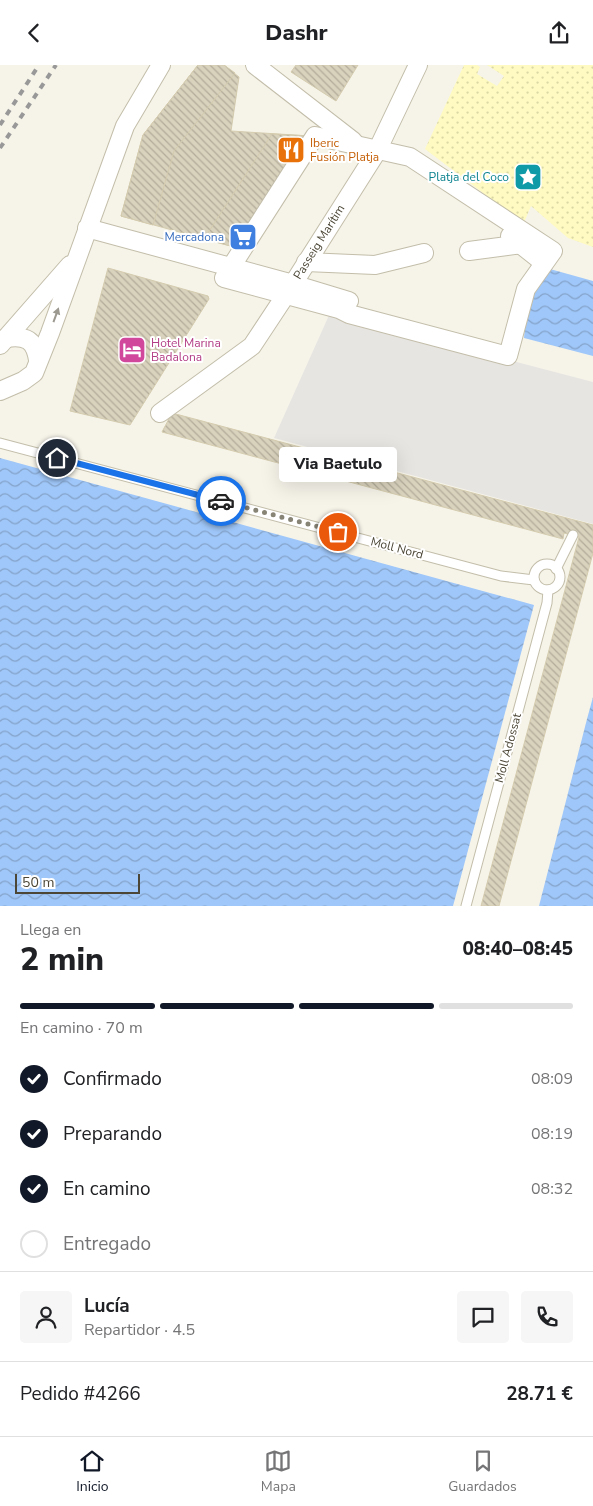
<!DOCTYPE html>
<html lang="es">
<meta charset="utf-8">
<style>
:root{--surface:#fff;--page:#f6f6f6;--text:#202124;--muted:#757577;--line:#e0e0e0;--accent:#111827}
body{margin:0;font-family:"Nunito Sans",sans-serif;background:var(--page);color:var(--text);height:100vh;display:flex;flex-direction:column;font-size:19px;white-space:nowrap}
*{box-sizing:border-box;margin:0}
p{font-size:16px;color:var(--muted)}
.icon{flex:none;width:28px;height:28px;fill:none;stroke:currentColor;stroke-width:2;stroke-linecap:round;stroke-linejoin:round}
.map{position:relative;height:841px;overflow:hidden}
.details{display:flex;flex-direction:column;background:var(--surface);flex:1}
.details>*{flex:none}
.scale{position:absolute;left:15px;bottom:12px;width:125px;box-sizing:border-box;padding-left:5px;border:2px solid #4b4636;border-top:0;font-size:14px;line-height:18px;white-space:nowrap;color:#4b4636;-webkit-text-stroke:4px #fff;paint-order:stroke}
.pin{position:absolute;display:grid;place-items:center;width:42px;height:42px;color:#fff;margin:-21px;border:2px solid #fff;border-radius:50%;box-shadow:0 1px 5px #0007}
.courier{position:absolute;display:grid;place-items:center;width:50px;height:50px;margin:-25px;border:4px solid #1a73e8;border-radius:50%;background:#fff;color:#222;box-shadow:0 1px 6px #0007}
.bubble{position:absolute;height:35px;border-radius:5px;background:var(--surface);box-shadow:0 5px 20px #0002;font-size:16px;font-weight:800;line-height:35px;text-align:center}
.headline em{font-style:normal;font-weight:800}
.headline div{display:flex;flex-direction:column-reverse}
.headline{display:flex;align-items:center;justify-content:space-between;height:85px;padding:0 20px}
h1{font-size:32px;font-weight:800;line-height:38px}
.bar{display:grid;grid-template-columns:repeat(4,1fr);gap:8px 5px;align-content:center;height:60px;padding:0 20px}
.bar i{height:6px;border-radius:4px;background:var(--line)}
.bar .current{background:var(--accent)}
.bar p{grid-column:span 4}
.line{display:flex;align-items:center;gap:12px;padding:0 20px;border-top:1px solid var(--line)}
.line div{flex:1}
.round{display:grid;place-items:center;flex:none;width:52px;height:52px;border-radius:5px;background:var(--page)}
ol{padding:0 20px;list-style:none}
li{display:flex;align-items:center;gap:15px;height:55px}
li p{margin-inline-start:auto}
li .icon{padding:5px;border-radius:50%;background:var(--accent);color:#fff;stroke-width:4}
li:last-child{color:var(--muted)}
li i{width:28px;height:28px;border:2px solid var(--line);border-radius:50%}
header{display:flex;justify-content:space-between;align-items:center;height:65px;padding:0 20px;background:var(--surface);font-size:22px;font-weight:800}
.dock{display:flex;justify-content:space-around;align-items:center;height:70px;border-top:1px solid var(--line);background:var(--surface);font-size:14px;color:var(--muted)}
.dock a{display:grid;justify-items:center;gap:2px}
.dock .current{color:var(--accent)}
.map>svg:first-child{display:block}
</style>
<header><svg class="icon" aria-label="back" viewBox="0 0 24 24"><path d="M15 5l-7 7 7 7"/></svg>Dashr<svg class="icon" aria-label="share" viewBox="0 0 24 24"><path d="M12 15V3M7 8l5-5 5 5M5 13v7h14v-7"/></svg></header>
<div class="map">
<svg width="593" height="841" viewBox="0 0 593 841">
<defs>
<pattern id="sand-dots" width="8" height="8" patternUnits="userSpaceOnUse" patternTransform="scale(1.25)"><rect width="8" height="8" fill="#fefac1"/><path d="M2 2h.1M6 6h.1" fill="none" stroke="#dbd8a6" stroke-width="1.8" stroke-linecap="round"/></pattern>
<pattern id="water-waves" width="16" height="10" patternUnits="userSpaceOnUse" patternTransform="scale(1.25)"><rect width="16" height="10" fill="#9fc7f9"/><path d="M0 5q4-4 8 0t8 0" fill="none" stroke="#84a3ca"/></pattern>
<pattern id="building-back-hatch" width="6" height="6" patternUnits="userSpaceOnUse" patternTransform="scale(1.25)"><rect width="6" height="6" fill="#d9d2bd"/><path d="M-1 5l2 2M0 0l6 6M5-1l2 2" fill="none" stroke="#b2ac9a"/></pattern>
</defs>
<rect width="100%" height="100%" fill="#f6f4e9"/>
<polygon fill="url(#sand-dots)" points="464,0 477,0 480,2 477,9 497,21 504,11 487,0 593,0 593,182 568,173 531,141 520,167 512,150 425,84"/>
<polygon fill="#e7e5e1" points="330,248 593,317 593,459 274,373"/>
<g fill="url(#water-waves)">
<polygon points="550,204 593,216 593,291 524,273 527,235"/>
<polygon points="0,393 534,540 453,841 0,841"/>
<polygon points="593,632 593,841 539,841 587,654"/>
</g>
<g fill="url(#building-back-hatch)" stroke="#d5ccaf">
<polygon points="198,0 224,0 239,12 231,66 310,71 238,183 121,151 143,70"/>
<polygon points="198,0 224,0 235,8 174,86 153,160 121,151 143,70"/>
<polygon points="296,0 358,0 336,36 291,7"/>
<polygon points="272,69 310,71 238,183 204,174"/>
<polygon points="108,203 208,231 209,234 130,360 70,346"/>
<polygon points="172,348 593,460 593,488 499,841 481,841 579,472 564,468 563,474 162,367"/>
</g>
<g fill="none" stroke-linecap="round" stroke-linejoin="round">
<defs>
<g id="lane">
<polyline points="0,378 501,511 534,515"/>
<circle cx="547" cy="512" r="13"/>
<polyline points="556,504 573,470"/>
<polyline points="466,841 547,538 548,525"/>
</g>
<g id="street">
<polyline points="255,0 353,76"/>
<polygon points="315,71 410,92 553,186 526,224 508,291 349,249 339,244 224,213"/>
<polyline points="87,163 293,219 376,88 418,0"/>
<polyline points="510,171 544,198"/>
<polyline points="469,186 522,179"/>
<polyline points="306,197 375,200 424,188"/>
<path d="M6 273C26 270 35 275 38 295"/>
<polyline points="0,280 70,200"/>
<polyline points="0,326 23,316 34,308 50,268 125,61 161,0"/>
<polyline points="160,348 252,281 293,219 349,236"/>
</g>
</defs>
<use href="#lane" stroke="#c3beaa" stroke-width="11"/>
<use href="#street" stroke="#c3beaa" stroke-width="20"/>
<use href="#lane" stroke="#fff" stroke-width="9"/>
<use href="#street" stroke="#fff" stroke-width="18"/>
<g stroke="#989898" stroke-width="4" stroke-dasharray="6 6" stroke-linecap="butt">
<polyline points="0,60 39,0"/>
<polyline points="0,83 56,0"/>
</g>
</g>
<defs><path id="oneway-solid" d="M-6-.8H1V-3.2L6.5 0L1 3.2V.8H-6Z" transform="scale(1.25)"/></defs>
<use fill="#9c9990" href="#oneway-solid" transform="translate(56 250) rotate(-70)"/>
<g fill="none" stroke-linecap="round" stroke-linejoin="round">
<polyline stroke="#878375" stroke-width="5" stroke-dasharray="0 9" points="221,436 338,467"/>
<polyline stroke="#1a73e8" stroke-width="6" points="57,393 221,436"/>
</g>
<defs>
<symbol id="restaurant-square" viewBox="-11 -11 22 22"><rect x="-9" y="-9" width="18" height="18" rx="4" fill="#e8710a" stroke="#fff"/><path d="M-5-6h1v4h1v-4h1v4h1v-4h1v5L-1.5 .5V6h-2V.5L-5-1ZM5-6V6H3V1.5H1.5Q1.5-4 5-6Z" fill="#fff"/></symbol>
<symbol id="sight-square" viewBox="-11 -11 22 22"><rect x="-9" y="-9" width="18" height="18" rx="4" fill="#0f9aa8" stroke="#fff"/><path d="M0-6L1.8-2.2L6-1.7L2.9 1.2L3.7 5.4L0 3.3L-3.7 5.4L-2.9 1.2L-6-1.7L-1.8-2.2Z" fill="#fff"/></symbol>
<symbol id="supermarket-square" viewBox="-11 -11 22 22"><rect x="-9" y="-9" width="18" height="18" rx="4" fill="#3f7fe0" stroke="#fff"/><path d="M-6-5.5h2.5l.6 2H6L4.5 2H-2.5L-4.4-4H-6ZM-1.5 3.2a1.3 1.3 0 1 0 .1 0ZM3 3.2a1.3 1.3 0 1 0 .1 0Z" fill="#fff"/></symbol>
<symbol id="hotel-square" viewBox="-11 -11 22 22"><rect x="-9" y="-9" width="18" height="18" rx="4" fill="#d1479c" stroke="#fff"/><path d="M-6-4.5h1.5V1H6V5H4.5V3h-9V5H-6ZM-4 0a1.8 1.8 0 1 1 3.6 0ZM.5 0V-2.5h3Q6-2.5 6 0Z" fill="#fff"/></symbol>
</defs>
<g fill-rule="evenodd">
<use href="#restaurant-square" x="275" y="69" width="32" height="32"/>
<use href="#sight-square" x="512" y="96" width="32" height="32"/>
<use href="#supermarket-square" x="227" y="156" width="32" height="32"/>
<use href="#hotel-square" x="116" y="269" width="32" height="32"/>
</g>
<g text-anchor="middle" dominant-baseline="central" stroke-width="4" stroke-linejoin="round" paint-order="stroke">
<g font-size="12" fill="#c56008" stroke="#fff" text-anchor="start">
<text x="310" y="78">Iberic<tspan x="310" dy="14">Fusión Platja</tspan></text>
</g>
<g font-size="12" fill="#0d838f" stroke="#fff" text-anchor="end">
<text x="509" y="112">Platja del Coco</text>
</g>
<g font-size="12" fill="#366cbe" stroke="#fff" text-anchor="end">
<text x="224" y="172">Mercadona</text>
</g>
<g font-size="12" fill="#4b4636" stroke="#fff">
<text transform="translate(319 177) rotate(-58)">Passeig Marítim</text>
<text transform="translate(397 483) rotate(15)">Moll Nord</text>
<text transform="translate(508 683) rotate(-75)">Moll Adossat</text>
</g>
<g font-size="12" fill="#b23c85" stroke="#fff" text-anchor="start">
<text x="151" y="278">Hotel Marina<tspan x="151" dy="14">Badalona</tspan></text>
</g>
</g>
</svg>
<div class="scale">50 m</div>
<div class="pin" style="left:338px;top:467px;background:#ea580c"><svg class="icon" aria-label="bag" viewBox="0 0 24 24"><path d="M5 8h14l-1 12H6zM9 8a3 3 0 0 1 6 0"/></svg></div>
<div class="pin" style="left:57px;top:393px;background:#1f2937"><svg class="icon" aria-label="home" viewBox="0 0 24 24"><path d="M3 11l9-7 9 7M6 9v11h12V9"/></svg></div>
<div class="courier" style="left:221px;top:436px"><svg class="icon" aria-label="car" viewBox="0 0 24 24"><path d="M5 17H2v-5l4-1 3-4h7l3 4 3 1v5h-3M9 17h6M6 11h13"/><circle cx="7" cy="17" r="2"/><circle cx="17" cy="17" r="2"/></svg></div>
<div class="bubble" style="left:279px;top:382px;width:118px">Via Baetulo</div>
</div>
<section class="details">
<div class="headline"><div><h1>2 min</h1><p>Llega en</p></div><em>08:40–08:45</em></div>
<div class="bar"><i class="current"></i><i class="current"></i><i class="current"></i><i></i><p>En camino · 70 m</p></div>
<ol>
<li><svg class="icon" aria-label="check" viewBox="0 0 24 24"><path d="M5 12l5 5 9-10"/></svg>Confirmado<p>08:09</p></li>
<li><svg class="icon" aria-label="check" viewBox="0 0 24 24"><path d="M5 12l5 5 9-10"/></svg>Preparando<p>08:19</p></li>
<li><svg class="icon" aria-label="check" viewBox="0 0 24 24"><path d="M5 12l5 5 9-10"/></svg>En camino<p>08:32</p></li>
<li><i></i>Entregado</li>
</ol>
<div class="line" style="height:90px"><a class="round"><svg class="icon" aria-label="person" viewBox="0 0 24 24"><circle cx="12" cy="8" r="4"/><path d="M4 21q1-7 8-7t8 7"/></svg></a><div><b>Lucía</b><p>Repartidor · 4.5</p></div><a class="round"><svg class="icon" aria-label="chat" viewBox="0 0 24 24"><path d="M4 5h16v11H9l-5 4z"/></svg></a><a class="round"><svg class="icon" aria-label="phone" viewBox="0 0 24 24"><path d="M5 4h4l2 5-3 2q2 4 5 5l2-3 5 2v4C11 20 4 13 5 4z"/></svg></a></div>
<div class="line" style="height:65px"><div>Pedido #4266</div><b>28.71 €</b></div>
</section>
<nav class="dock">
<a class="current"><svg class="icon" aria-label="home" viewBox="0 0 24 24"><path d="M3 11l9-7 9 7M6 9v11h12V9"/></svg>Inicio</a>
<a><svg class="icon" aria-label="map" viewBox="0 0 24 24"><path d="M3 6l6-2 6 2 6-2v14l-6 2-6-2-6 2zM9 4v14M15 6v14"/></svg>Mapa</a>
<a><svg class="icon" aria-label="saved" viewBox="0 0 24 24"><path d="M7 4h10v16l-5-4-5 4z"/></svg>Guardados</a>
</nav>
